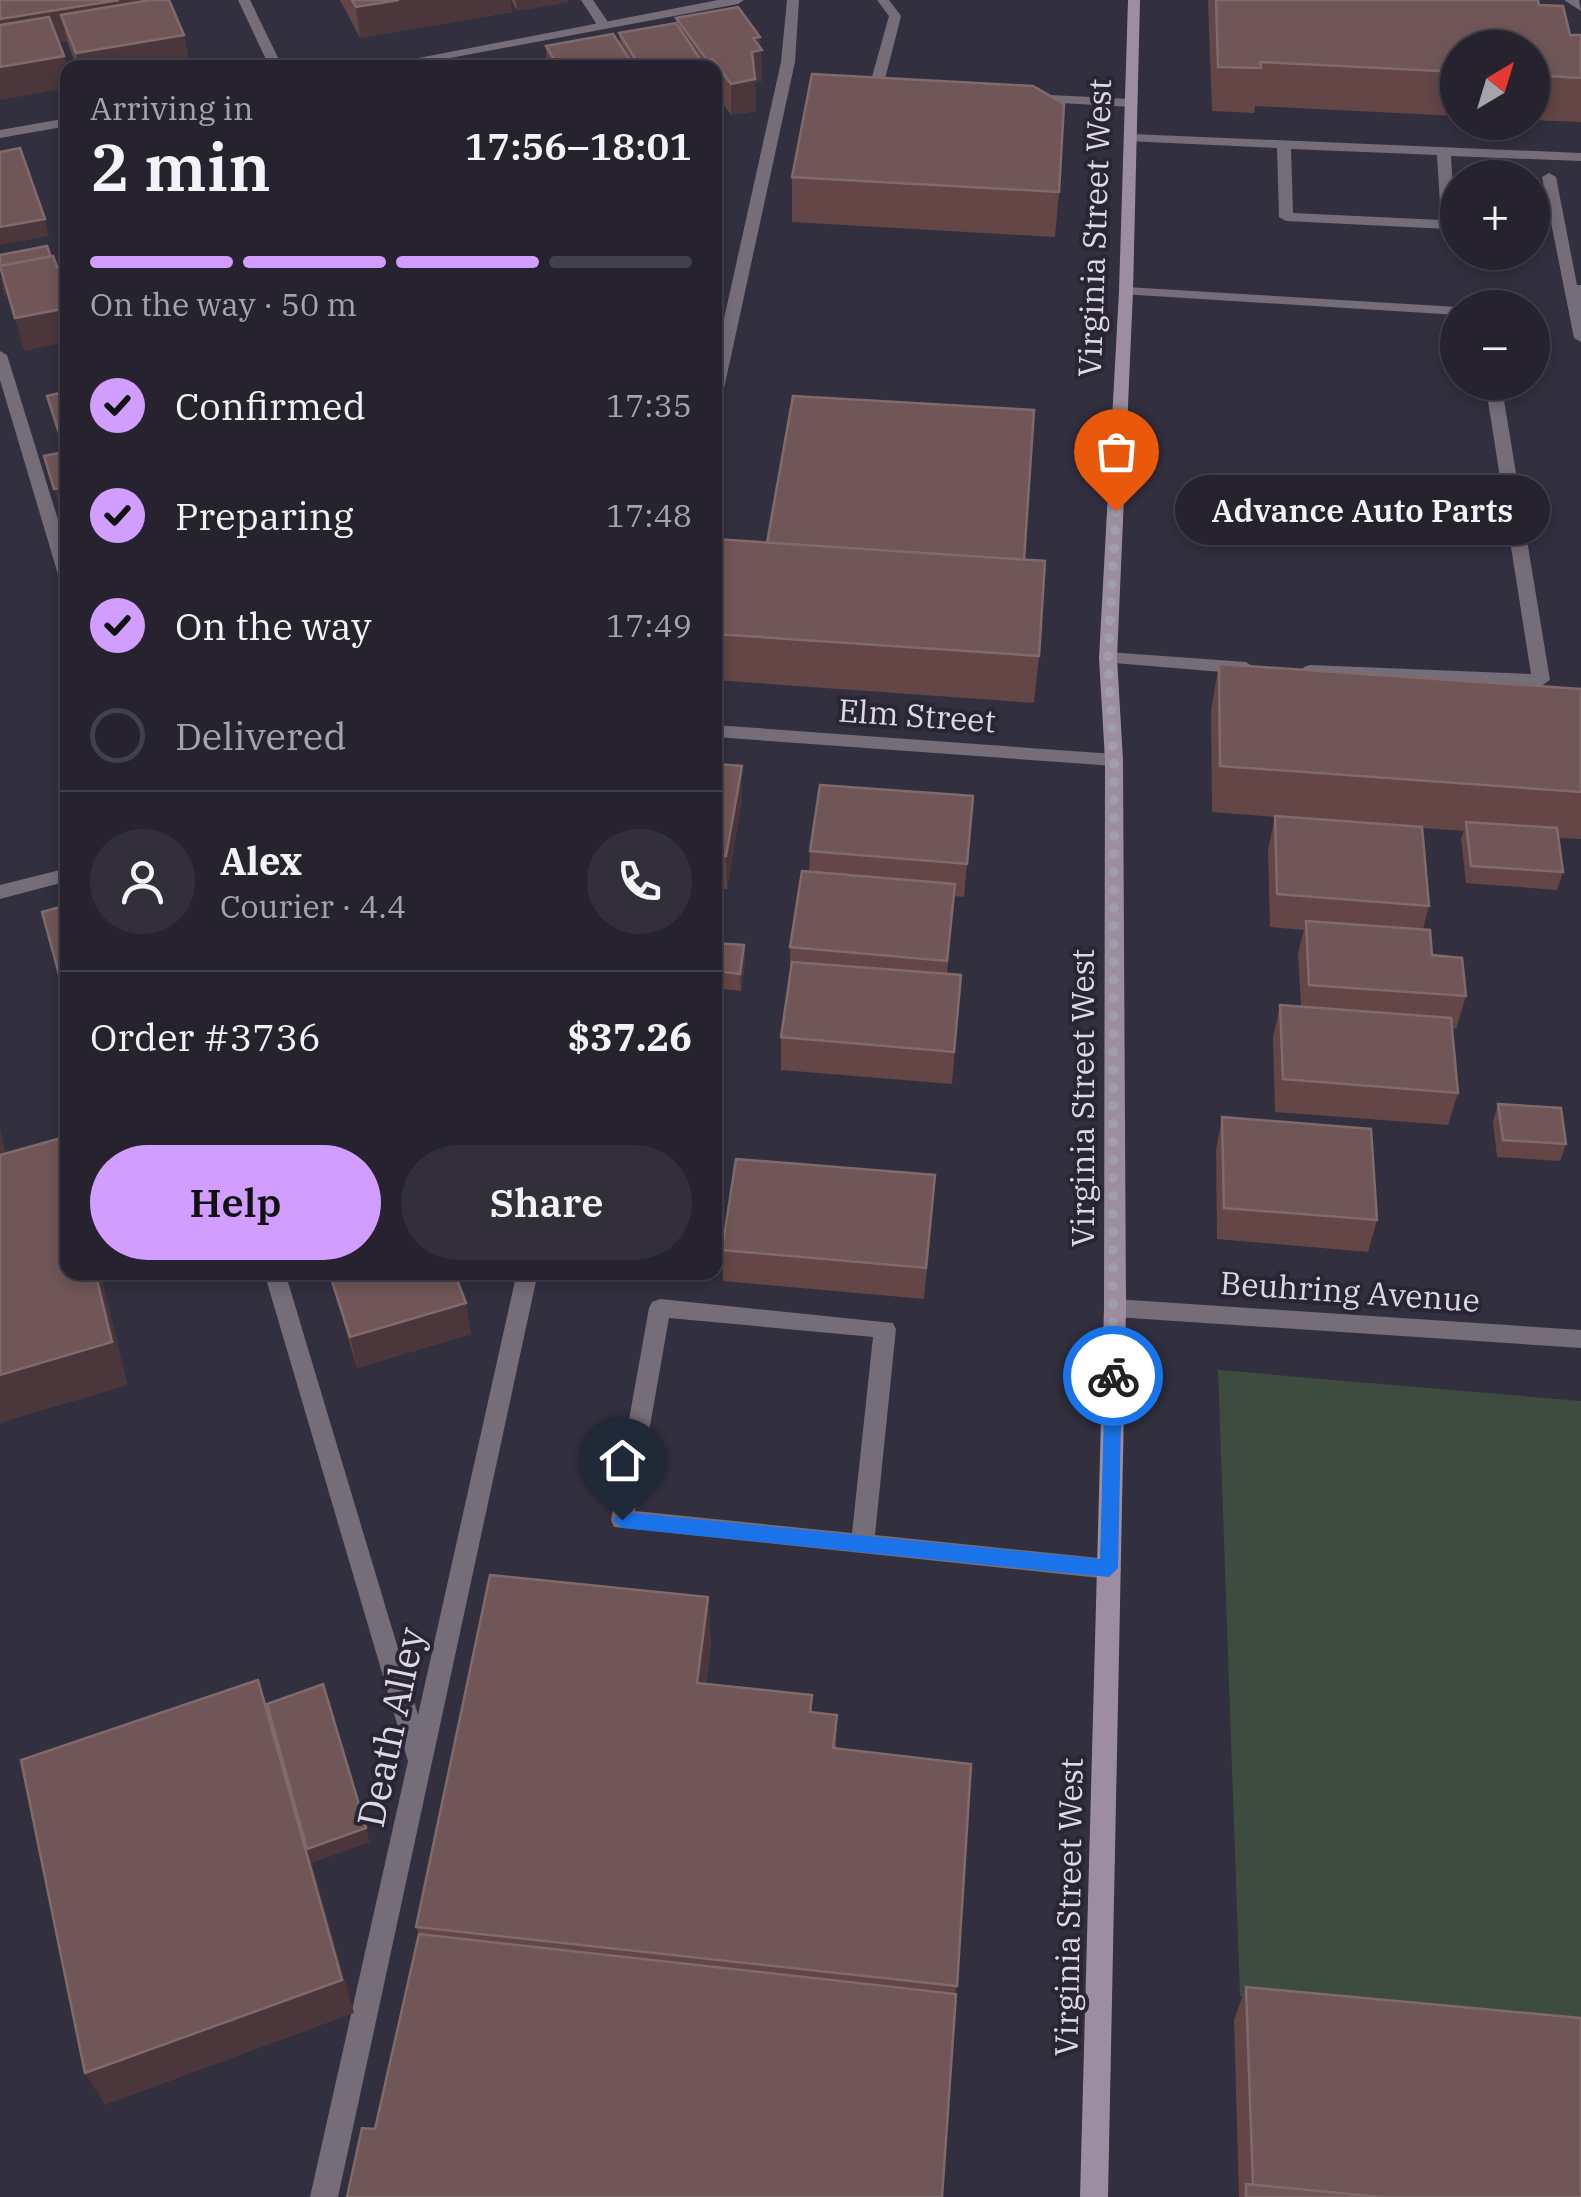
<!DOCTYPE html>
<meta charset="utf-8">
<style>
:root{--surface:#26232f;--page:#322f3b;--text:#f1f3f6;--muted:#a4a4aa;--line:#42404b;--accent:#d19dfe}
body{margin:0;font-family:"IBM Plex Serif",serif;background:var(--page);color:var(--text);height:100vh;display:flex;flex-direction:column;font-size:38px;white-space:nowrap}
*{box-sizing:border-box;margin:0}
p{font-size:32px;color:var(--muted)}
.icon{flex:none;width:55px;height:55px;fill:none;stroke:currentColor;stroke-width:2;stroke-linecap:round;stroke-linejoin:round}
.map{position:relative;flex:1;overflow:hidden}
.drawer{position:absolute;left:60px;top:60px;width:662px;height:1220px;display:flex;flex-direction:column;background:var(--surface);border-radius:20px;box-shadow:0 5px 15px #0003,0 0 0 2px var(--line)}
.drawer>*{flex:none}
.needle{width:65px;rotate:38deg}
.controls{position:absolute;left:1440px;top:30px;display:grid;gap:20px}
.controls a{display:grid;place-items:center;width:110px;height:110px;border-radius:50%;background:var(--surface);box-shadow:0 5px 15px #0003,0 0 0 2px var(--line);font-size:50px}
.pin{position:absolute;display:grid;place-items:center;width:85px;height:85px;color:#fff;margin:-102px -42px;border-radius:50% 50% 50% 0;rotate:-45deg;box-shadow:0 0 10px #0007}
.pin .icon{rotate:45deg}
.courier{position:absolute;display:grid;place-items:center;width:100px;height:100px;margin:-50px;border:8px solid #1a73e8;border-radius:50%;background:#fff;color:#222;box-shadow:0 2px 12px #0007}
.bubble{position:absolute;height:70px;border-radius:35px;background:var(--surface);box-shadow:0 5px 15px #0003,0 0 0 2px var(--line);font-size:32px;font-weight:600;line-height:70px;text-align:center}
.summary em{font-style:normal;font-weight:600}
.summary div{display:flex;flex-direction:column-reverse}
.summary{display:flex;align-items:center;justify-content:space-between;height:170px;padding:0 30px}
h1{font-size:65px;font-weight:600;line-height:75px}
.bar{display:grid;grid-template-columns:repeat(4,1fr);gap:15px 10px;align-content:center;height:120px;padding:0 30px}
.bar i{height:12px;border-radius:8px;background:var(--line)}
.bar .current{background:var(--accent)}
.bar p{grid-column:span 4}
.line{display:flex;align-items:center;gap:25px;padding:0 30px;border-top:2px solid var(--line)}
.line div{flex:1}
.round{display:grid;place-items:center;flex:none;width:105px;height:105px;border-radius:52px;background:var(--page)}
ol{padding:0 30px;list-style:none}
li{display:flex;align-items:center;gap:30px;height:110px}
li p{margin-inline-start:auto}
li .icon{padding:10px;border-radius:50%;background:var(--accent);color:#111;stroke-width:4}
li:last-child{color:var(--muted)}
li i{width:55px;height:55px;border:5px solid var(--line);border-radius:50%}
.cta{display:flex;gap:20px;margin-top:auto;padding:20px 30px}
.cta a{flex:1;height:115px;border-radius:60px;background:var(--accent);color:#111;font-size:40px;font-weight:600;line-height:115px;text-align:center}
.cta a+a{background:var(--page);color:var(--text)}
.map>svg:first-child{display:block}
</style>
<div class="map">
<svg width="1581" height="2197" viewBox="0 0 1581 2197">
<rect width="100%" height="100%" fill="#322f3f"/>
<polygon fill="#3d4c3e" points="1218,1370 1581,1401 1581,2032 1240,1996"/>
<g fill="none" stroke-linecap="round" stroke-linejoin="round">
<g fill="#756d78" fill-rule="evenodd">
<polygon points="581,0 593,0 610,25 609,28 599,28"/>
<polygon points="787,0 799,0 795,62 723,393 715,398 715,359 781,62"/>
<polygon points="877,0 889,0 901,16 883,87 893,91 886,95 868,91 889,16"/>
<polygon points="1030,94 1131,99 1138,103 1131,107 1025,101 1023,98"/>
<path d="M1132 134 1581 153V161L1451 156 1455 225 1448 229 1286 221 1279 217 1277 148 1127 141V135ZM1291 149 1437 155 1441 220 1293 213Z"/>
<polygon points="1549,173 1556,177 1577,285 1581,285 1581,342 1574,338 1542,177"/>
<polygon points="1126,287 1458,307 1462,308 1458,308 1458,315 1121,294 1119,291"/>
<polygon points="0,351 7,355 68,552 68,586 60,581 0,380"/>
<polygon points="1485,382 1501,382 1550,680 1541,686 1304,675 1301,671 1304,667 1310,665 1531,674"/>
<polygon points="1108,652 1246,662 1255,668 1246,674 1102,662 1102,654"/>
<polygon points="264,1272 285,1272 418,1715 517,1272 538,1272 338,2197 310,2197 408,1761"/>
</g>
<g fill="#756d78" fill-rule="evenodd">
<polygon points="238,0 250,0 283,68 270,68"/>
<polygon points="718,0 744,0 738,4 397,68 367,68"/>
<polygon points="1564,0 1579,0 1581,11"/>
<polygon points="68,118 68,126 0,138 0,130"/>
<polygon points="715,725 1114,754 1123,760 1114,766 715,737"/>
<polygon points="68,868 68,881 0,899 0,885"/>
<path d="M660 1299 893 1323 896 1329 875 1535 1109 1559 1117 1562 1121 1569 1117 1576 1109 1579 614 1527 611 1520 649 1308 652 1302ZM669 1318 873 1337 852 1533 635 1511Z"/>
<polygon points="1115,1299 1581,1330 1581,1348 1115,1317 1107,1314 1104,1308 1107,1302"/>
</g>
<polygon fill="#9c8ea0" fill-rule="evenodd" points="1128,0 1140,0 1133,291 1117,658 1123,760 1126,1308 1108,2197 1080,2197 1104,1308 1105,760 1099,658 1119,291"/>
</g>
<g fill="#634645">
<polygon points="0,0 184,35 190,66 182,68 77,68 67,41 59,42 0,100"/>
<polygon points="340,0 510,0 512,12 360,38"/>
<polygon points="511,0 568,0 568,2 517,11"/>
<polygon points="1208,0 1538,0 1539,5 1570,35 1581,35 1581,122 1532,120 1532,48 1458,48 1458,116 1255,106 1254,113 1212,111"/>
<polygon points="676,18 761,48 762,81 755,83 756,111 731,115 716,94 715,113 715,68 547,68 546,46 620,44 619,33 677,24"/>
<polygon points="792,177 1059,192 1055,237 792,222"/>
<polygon points="715,539 1024,560 1039,656 1034,703 715,680"/>
<polygon points="1219,664 1581,689 1581,839 1558,838 1563,872 1557,890 1466,883 1461,839 1464,831 1422,828 1429,906 1423,929 1432,955 1466,996 1456,1029 1452,1028 1458,1093 1448,1125 1275,1112 1273,1038 1280,1005 1301,1007 1298,953 1304,930 1270,927 1268,850 1275,817 1212,812 1211,710"/>
<polygon points="715,764 742,766 742,799 727,889 715,888"/>
<polygon points="973,796 964,897 954,896 947,974 961,975 952,1084 781,1070 781,1037 790,977 790,947 809,872 810,851"/>
<polygon points="715,943 744,945 745,962 741,991 715,988"/>
<polygon points="1498,1104 1566,1144 1560,1161 1497,1157 1493,1121"/>
<polygon points="1222,1117 1377,1220 1368,1252 1217,1239 1216,1150"/>
<polygon points="933,1207 924,1299 723,1281 722,1250"/>
<polygon points="329,1272 471,1334 357,1368"/>
<polygon points="708,1597 711,1646 706,1684 812,1695 812,1713 837,1715 836,1749 971,1764 942,2197 375,2129 419,1934 416,1927"/>
<polygon points="1246,1987 1581,2197 1239,2197 1234,2020"/>
</g>
<g fill="#4a363b">
<polygon points="119,0 153,0 61,15 67,41 0,52 0,19"/>
<polygon points="399,0 510,0 512,12 360,38 356,7"/>
<polygon points="516,0 568,0 568,2 517,11"/>
<polygon points="184,35 190,66 182,68 79,68 76,53"/>
<polygon points="760,37 762,81 755,83 756,111 731,115 731,84 753,38"/>
<polygon points="64,56 68,70 68,88 0,100 0,67"/>
<polygon points="713,59 713,68 707,68 707,60"/>
<polygon points="722,188 722,221 715,222 715,190"/>
<polygon points="45,219 49,236 0,245 0,227"/>
<polygon points="721,247 722,264 715,266 715,249"/>
<polygon points="718,276 718,293 715,294 715,277"/>
<polygon points="0,278 3,278 8,295 4,295"/>
<polygon points="68,308 68,342 24,351 15,318"/>
<polygon points="68,431 68,449 63,450 59,433"/>
<polygon points="68,487 68,505 59,507 54,489"/>
<polygon points="742,766 742,799 727,889 726,856"/>
<polygon points="744,945 745,962 741,991 740,974"/>
<polygon points="0,1127 12,1180 0,1184"/>
<polygon points="95,1272 100,1272 128,1385 0,1423 0,1375"/>
<polygon points="466,1303 471,1334 357,1368 350,1337"/>
<polygon points="708,1597 711,1646 700,1730 697,1683"/>
<polygon points="258,1680 272,1718 323,1684 370,1842 312,1863 354,2013 105,2105 85,2073"/>
</g>
<g fill="#705656" stroke="#816a6c" stroke-width="2.5">
<polygon points="0,0 119,0 0,19"/>
<polygon points="150,0 169,0 184,35 76,53 61,15"/>
<polygon points="352,0 399,0 356,7"/>
<polygon points="1216,0 1538,0 1539,5 1563,6 1570,35 1581,35 1581,78 1532,75 1532,48 1458,48 1458,72 1260,62 1261,68 1218,67"/>
<polygon points="738,7 760,37 753,38 762,50 752,52 755,79 731,84 713,59 707,60 676,18"/>
<polygon points="49,17 64,56 0,67 0,25"/>
<polygon points="676,23 706,68 641,68 619,33"/>
<polygon points="613,34 635,68 559,68 546,46"/>
<polygon points="812,74 1033,86 1064,104 1059,192 792,177"/>
<polygon points="20,148 45,219 0,227 0,152"/>
<polygon points="715,178 722,188 715,190"/>
<polygon points="715,237 721,247 715,249"/>
<polygon points="47,246 51,257 0,266 0,255"/>
<polygon points="68,247 68,265 66,265 60,248"/>
<polygon points="53,256 57,267 68,265 68,308 15,318 0,266"/>
<polygon points="68,391 68,431 59,433 47,396"/>
<polygon points="793,396 1034,410 1024,560 767,543"/>
<polygon points="68,451 68,487 54,489 44,456"/>
<polygon points="715,539 1045,561 1039,656 715,634"/>
<polygon points="1219,664 1581,689 1581,792 1220,766"/>
<polygon points="715,764 742,766 726,856 715,855"/>
<polygon points="820,785 973,796 967,864 810,851"/>
<polygon points="1275,816 1422,827 1429,906 1277,894"/>
<polygon points="1466,822 1557,828 1563,872 1471,866"/>
<polygon points="802,871 955,884 947,961 790,947"/>
<polygon points="68,905 68,1007 42,912"/>
<polygon points="1306,921 1430,930 1432,955 1462,958 1466,996 1309,985"/>
<polygon points="715,943 744,945 740,974 715,971"/>
<polygon points="792,962 961,975 954,1052 781,1037"/>
<polygon points="1280,1005 1451,1018 1458,1093 1283,1079"/>
<polygon points="1498,1104 1561,1108 1566,1144 1503,1140"/>
<polygon points="1222,1117 1371,1129 1377,1220 1224,1208"/>
<polygon points="61,1138 68,1164 68,1272 95,1272 112,1342 0,1375 0,1155"/>
<polygon points="736,1159 935,1175 926,1268 722,1250"/>
<polygon points="329,1272 454,1272 466,1303 350,1337"/>
<polygon points="490,1575 708,1597 697,1683 812,1695 810,1712 837,1715 833,1748 971,1764 957,1986 416,1927"/>
<polygon points="258,1680 342,1980 85,2073 21,1760"/>
<polygon points="323,1684 366,1828 307,1849 267,1704"/>
<polygon points="419,1934 956,1994 942,2197 347,2197 362,2128 375,2129"/>
<polygon points="1246,1987 1581,2018 1581,2197 1378,2197 1253,2185"/>
<polygon points="1246,2184 1379,2197 1246,2197"/>
</g>
<polygon fill="#1a73e8" points="1113,1368 1122,1376 1118,1568 1109,1577 622,1528 613,1520 622,1512 1100,1559 1105,1376"/>
<g fill="none" stroke-linecap="round" stroke-linejoin="round">
<polyline stroke="#a09eaa" stroke-width="10" stroke-dasharray="0 18" points="1113,1376 1114,760 1108,658 1116,511"/>
</g>
<g text-anchor="middle" dominant-baseline="central" stroke-width="8" stroke-linejoin="round" paint-order="stroke">
<g font-size="32" fill="#dcd9e4" stroke="#292534">
<text transform="translate(1094 228) rotate(-88)">Virginia Street West</text>
<text transform="translate(917 715) rotate(4)">Elm Street</text>
<text transform="translate(1082 1098) rotate(-90)">Virginia Street West</text>
<text transform="translate(1350 1291) rotate(4)">Beuhring Avenue</text>
<text transform="translate(1068 1907) rotate(-89)">Virginia Street West</text>
</g>
<g font-size="38" fill="#dcd9e4" stroke="#292534">
<text transform="translate(390 1727) rotate(-78)">Death Alley</text>
</g>
</g>
</svg>
<div class="controls">
<a><svg class="needle" viewBox="-14 -14 28 28"><path d="M0-13l5 13h-10z" fill="#e53935"/><path d="M0 13l5-13h-10z" fill="#a4a4aa"/></svg></a>
<a>+</a>
<a>−</a>
</div>
<div class="pin" style="left:1116px;top:511px;background:#ea580c"><svg class="icon" aria-label="bag" viewBox="0 0 24 24"><path d="M5 8h14l-1 12H6zM9 8a3 3 0 0 1 6 0"/></svg></div>
<div class="pin" style="left:622px;top:1520px;background:#1f2937"><svg class="icon" aria-label="home" viewBox="0 0 24 24"><path d="M3 11l9-7 9 7M6 9v11h12V9"/></svg></div>
<div class="courier" style="left:1113px;top:1376px"><svg class="icon" aria-label="bike" viewBox="0 0 24 24"><circle cx="6" cy="16" r="4"/><circle cx="18" cy="16" r="4"/><path d="M6 16l4-8h5l3 8M10 8l3 8H6M13 5h3"/></svg></div>
<div class="bubble" style="left:1175px;top:475px;width:375px">Advance Auto Parts</div>
<section class="drawer">
<div class="summary"><div><h1>2 min</h1><p>Arriving in</p></div><em>17:56–18:01</em></div>
<div class="bar"><i class="current"></i><i class="current"></i><i class="current"></i><i></i><p>On the way · 50 m</p></div>
<ol>
<li><svg class="icon" aria-label="check" viewBox="0 0 24 24"><path d="M5 12l5 5 9-10"/></svg>Confirmed<p>17:35</p></li>
<li><svg class="icon" aria-label="check" viewBox="0 0 24 24"><path d="M5 12l5 5 9-10"/></svg>Preparing<p>17:48</p></li>
<li><svg class="icon" aria-label="check" viewBox="0 0 24 24"><path d="M5 12l5 5 9-10"/></svg>On the way<p>17:49</p></li>
<li><i></i>Delivered</li>
</ol>
<div class="line" style="height:180px"><a class="round"><svg class="icon" aria-label="person" viewBox="0 0 24 24"><circle cx="12" cy="8" r="4"/><path d="M4 21q1-7 8-7t8 7"/></svg></a><div><b>Alex</b><p>Courier · 4.4</p></div><a class="round"><svg class="icon" aria-label="phone" viewBox="0 0 24 24"><path d="M5 4h4l2 5-3 2q2 4 5 5l2-3 5 2v4C11 20 4 13 5 4z"/></svg></a></div>
<div class="line" style="height:130px"><div>Order #3736</div><b>$37.26</b></div>
<div class="cta"><a>Help</a><a>Share</a></div>
</section>
</div>
